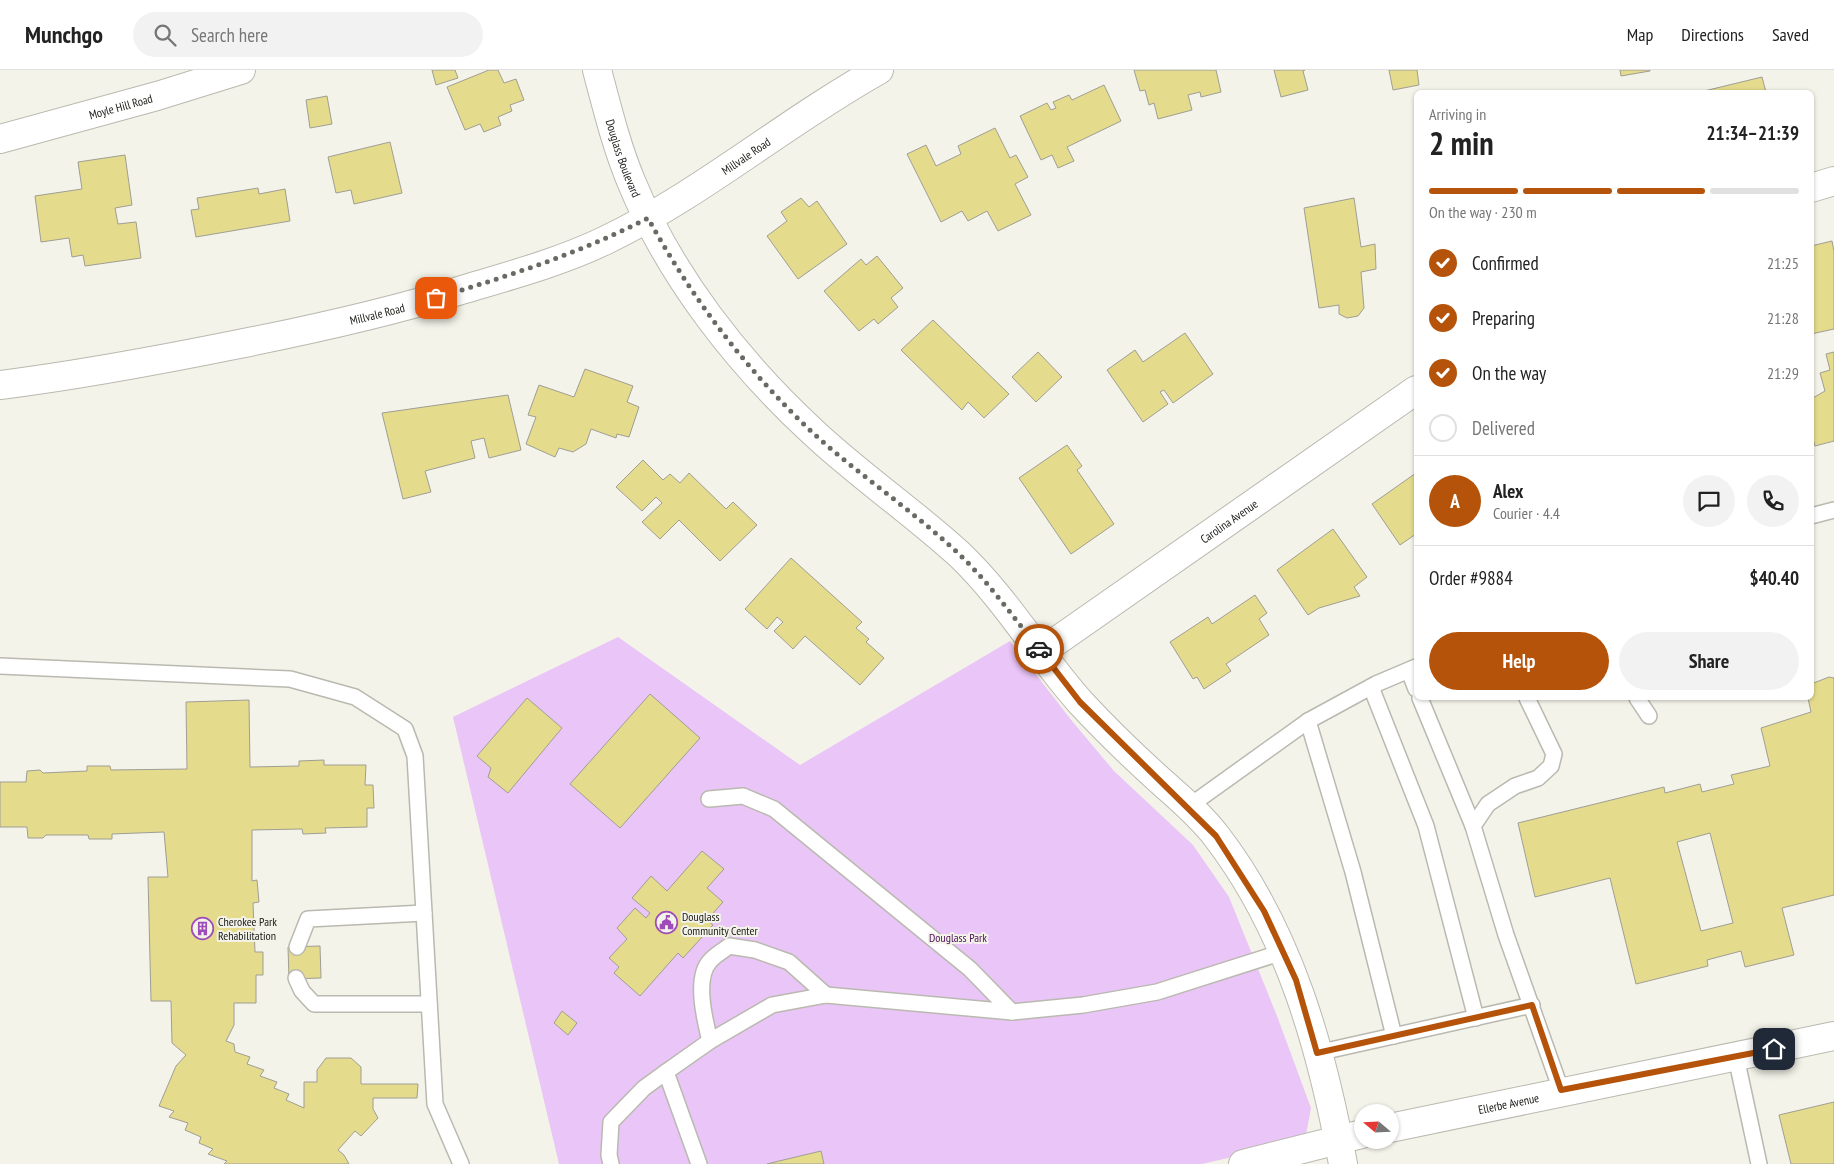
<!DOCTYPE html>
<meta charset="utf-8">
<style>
:root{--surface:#fff;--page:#f2f2f2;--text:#222;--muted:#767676;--line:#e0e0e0;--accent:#b45309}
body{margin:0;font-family:"PT Sans Narrow",sans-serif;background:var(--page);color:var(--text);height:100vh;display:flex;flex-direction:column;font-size:19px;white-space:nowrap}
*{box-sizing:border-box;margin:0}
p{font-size:16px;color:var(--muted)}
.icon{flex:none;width:28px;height:28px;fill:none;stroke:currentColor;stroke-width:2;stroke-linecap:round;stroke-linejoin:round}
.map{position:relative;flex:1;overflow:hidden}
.panel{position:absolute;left:1414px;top:20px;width:400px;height:610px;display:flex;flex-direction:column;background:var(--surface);border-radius:8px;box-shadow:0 1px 4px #0004}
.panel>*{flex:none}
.needle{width:32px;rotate:289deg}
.controls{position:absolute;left:1354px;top:1034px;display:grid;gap:10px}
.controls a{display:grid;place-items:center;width:45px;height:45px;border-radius:50%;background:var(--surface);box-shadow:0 1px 4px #0004;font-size:25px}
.pin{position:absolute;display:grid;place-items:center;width:42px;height:42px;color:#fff;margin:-21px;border-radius:10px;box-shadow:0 2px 8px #0006}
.courier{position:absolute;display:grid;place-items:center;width:50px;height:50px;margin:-25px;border:4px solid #b45309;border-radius:50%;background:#fff;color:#222;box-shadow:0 1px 6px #0007}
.headline em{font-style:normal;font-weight:800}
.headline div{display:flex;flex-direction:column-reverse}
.headline{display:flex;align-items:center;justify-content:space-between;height:85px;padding:0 15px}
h1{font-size:32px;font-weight:800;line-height:38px}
.bar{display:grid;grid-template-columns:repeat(4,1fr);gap:8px 5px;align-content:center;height:60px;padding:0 15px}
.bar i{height:6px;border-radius:4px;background:var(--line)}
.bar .active{background:var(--accent)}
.bar p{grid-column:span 4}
.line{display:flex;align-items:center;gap:12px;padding:0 15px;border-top:1px solid var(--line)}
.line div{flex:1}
.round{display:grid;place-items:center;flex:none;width:52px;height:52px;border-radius:26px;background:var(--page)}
ol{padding:0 15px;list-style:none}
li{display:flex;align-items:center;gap:15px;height:55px}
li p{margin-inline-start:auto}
li .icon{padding:5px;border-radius:50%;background:var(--accent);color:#fff;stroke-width:4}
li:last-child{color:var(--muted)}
li i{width:28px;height:28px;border:2px solid var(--line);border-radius:50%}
.button{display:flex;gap:10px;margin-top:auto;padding:10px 15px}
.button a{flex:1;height:58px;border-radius:30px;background:var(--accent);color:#fff;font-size:20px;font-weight:800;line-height:58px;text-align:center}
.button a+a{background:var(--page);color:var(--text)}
header{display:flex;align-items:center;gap:30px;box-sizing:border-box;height:70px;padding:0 25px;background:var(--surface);border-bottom:1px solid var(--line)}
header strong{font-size:24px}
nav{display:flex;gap:28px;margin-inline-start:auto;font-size:18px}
.search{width:350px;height:45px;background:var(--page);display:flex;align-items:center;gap:12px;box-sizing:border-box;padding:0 18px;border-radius:28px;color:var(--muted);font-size:19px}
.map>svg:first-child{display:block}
</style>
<header>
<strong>Munchgo</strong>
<div class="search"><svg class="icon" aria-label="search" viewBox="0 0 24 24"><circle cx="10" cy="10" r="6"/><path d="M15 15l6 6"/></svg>Search here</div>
<nav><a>Map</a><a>Directions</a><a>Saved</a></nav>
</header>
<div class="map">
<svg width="1834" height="1094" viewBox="0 0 1834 1094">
<rect width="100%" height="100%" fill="#f4f3e9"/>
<polygon fill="#eac5f7" points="618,567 800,695 1010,571 1072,651 1114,701 1193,775 1229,827 1277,946 1311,1038 1306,1065 1301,1071 1202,1094 559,1094 453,647"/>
<g fill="#e4db8d" stroke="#9f9e94" fill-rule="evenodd">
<polygon points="432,0 455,0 458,8 436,15"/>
<polygon points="489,0 498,0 504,13 516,9 524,30 510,35 512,41 498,47 501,55 484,62 480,54 465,60 447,17"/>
<polygon points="1134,0 1216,0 1221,22 1201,27 1200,22 1188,25 1192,40 1158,49 1154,33 1149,35 1145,20 1140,21"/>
<polygon points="1274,0 1305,0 1303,1 1308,20 1281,27"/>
<polygon points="1389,0 1417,0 1419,15 1393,20"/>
<polygon points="1620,0 1650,0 1650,1 1621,6"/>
<polygon points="1762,7 1766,22 1700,22"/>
<polygon points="1104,15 1121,51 1067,77 1074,91 1058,98 1052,85 1041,90 1020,46 1047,33 1051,40 1056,38 1053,32 1069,25 1072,30"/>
<polygon points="327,26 332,54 310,58 306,30"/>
<polygon points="995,58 1010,88 1016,85 1028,107 1015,114 1031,145 998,161 987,141 968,151 962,141 941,152 907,84 926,75 936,96 961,84 958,76"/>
<polygon points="390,72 402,123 354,134 351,120 336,123 328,87"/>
<polygon points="125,85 132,135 115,138 118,154 136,152 141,188 85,196 83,185 72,187 69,168 41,172 35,126 82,119 78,92"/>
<polygon points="258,118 259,124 285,119 290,151 196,167 191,140 199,139 197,128"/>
<polygon points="801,128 809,137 817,131 847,174 798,209 767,166 787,151 781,142"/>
<polygon points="1354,128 1361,177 1375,174 1376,199 1361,202 1364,238 1358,246 1347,248 1339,244 1339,235 1319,238 1304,138"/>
<polygon points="1832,171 1834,181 1834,259 1811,264 1811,176"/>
<polygon points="877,186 903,218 891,228 898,237 878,254 874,249 859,261 824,221 861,189 866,195"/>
<polygon points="933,250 1009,324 984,348 968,332 962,340 901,280"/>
<polygon points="1185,263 1213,304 1173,333 1164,320 1160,322 1168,334 1143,352 1107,300 1135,280 1143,292"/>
<polygon points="1038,282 1062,307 1036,332 1012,307"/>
<polygon points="1834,282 1834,371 1815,376 1811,363 1811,329 1825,321 1820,303 1830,300 1826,284"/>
<polygon points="585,299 633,316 627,332 639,337 629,367 617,364 616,368 591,359 586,374 573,382 559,378 555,387 526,374 536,347 528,345 539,315 574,327"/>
<polygon points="508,325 521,380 489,388 484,368 471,371 475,388 425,401 431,422 403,429 382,343"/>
<polygon points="1067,375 1082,396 1077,400 1114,454 1071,484 1019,408"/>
<polygon points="643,390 663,410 670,404 680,413 689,403 726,439 733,432 757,455 720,491 679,450 660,469 642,452 662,433 656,427 642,441 616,417"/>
<polygon points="1416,403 1416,464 1400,475 1372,434"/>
<polygon points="1333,459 1367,507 1354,517 1360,526 1319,538 1308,545 1277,500"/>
<polygon points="791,488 862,552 856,558 869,569 866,572 884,588 860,615 805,566 793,579 774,561 783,552 777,547 767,559 745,539"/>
<polygon points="1255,525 1267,543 1259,549 1269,565 1226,594 1231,601 1204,619 1197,607 1193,609 1170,572 1208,547 1212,554"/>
<path d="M1829 607 1834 608V825L1782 838 1794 885 1745 897 1741 881 1707 890 1708 896 1636 914 1610 808 1535 827 1518 753 1664 717 1665 723 1700 714 1702 722 1734 714 1731 705 1770 696 1761 658 1811 642 1808 628H1811V614ZM1710 763 1733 853 1701 861 1677 772Z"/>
<polygon points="650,624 700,668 620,758 570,714"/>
<polygon points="527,628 562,658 508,723 488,707 491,698 477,686"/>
<polygon points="249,630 250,697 299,696 299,691 324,690 324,695 366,695 365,715 373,715 374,738 367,738 367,757 325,758 326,763 303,764 302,759 252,760 252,811 257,810 259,832 253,833 255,882 263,882 263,905 256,905 256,933 234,933 234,955 226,971 234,974 235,982 250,987 247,994 264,1000 260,1006 277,1012 274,1018 289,1024 286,1030 304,1038 304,1012 317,1012 317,1000 326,988 351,988 361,997 361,1014 418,1014 417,1028 373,1028 373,1039 378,1048 361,1066 355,1061 338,1080 344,1085 349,1094 224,1094 227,1091 208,1084 213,1079 199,1073 201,1067 185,1060 188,1053 169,1047 174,1041 159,1036 176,996 186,985 172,973 171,931 151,931 148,807 168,807 164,762 112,764 112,769 89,769 88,765 46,765 43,768 28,768 27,757 0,757 0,712 26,712 27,701 40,700 43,703 87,701 87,696 110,696 111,700 187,699 186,632"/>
<polygon points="702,781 724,799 707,818 723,832 707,850 713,855 683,888 678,883 640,926 614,903 619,897 609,888 627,869 617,858 635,838 646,848 650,843 632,828 651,806 667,821"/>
<polygon points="320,876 321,908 289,909 288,877"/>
<polygon points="562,941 577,953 568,965 554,953"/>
<polygon points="1834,1032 1834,1094 1791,1094 1779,1045"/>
<polygon points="821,1081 824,1094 767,1094 779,1091"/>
</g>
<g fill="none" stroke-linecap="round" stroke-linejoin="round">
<defs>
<g id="service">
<polyline points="1811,446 1834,440"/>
<polyline points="0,596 290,609 355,627 405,659 415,686 435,1034 461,1094"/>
<polyline points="1409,601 1416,619"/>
<polyline points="1371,617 1426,756 1476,948"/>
<polyline points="1420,628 1473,756"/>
<polyline points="1527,628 1554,684 1551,696 1538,708 1515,716 1488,734 1473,756 1506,865 1561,1020"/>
<polyline points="1637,628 1649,646"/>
<polyline points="1308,651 1353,802 1394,966"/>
<polyline points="709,729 743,726 774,739 970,899 1012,942"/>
<polyline points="1188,737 1308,651 1376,614 1416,597"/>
<polyline points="297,877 308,849 424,843"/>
<polyline points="296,908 302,921 314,934 429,934"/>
<path d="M710 971C705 951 694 908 710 891 715 885 723 881 729 876L755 880 789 892 826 925"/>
<polyline points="1317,983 1532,935"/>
<polyline points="1736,987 1759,1094"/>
<polyline points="666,1002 699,1094"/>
<polyline points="611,1094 609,1085 611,1052 644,1018 666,1002 710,971 772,935 826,925 1012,942 1083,935 1157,922 1283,882"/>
</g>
<g id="minor">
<path id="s1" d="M597 0C607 37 616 75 631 111 670 206 738 293 814 363 860 406 913 442 960 485 1006 529 1039 586 1081 633 1107 661 1135 688 1164 714 1182 730 1202 747 1217 767 1289 861 1322 979 1343 1094"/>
<path id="s2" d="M0 69 157 26 241 0"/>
<polyline points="1811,118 1834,111"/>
<path id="s3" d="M0 315C80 305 160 290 239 274 315 259 391 242 465 219 512 205 560 192 604 171 702 124 784 53 879 0"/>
<path id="s4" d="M1041 582 1416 320"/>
<path id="s5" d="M1390 1058C1538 1026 1686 998 1834 966"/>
<polyline points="1243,1094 1362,1064"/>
</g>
</defs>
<use href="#service" stroke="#bab9b0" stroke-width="18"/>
<use href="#minor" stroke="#bab9b0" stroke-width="30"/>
<use href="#service" stroke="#fff" stroke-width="15"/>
<use href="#minor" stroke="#fff" stroke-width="28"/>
</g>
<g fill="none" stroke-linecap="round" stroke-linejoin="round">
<path stroke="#6a6a64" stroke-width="5" stroke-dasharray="0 9" d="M436 228C511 205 578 184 648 148 691 227 747 301 813 363 860 406 915 442 961 486 990 514 1014 548 1039 579"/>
<polyline stroke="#b45309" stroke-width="6" points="1039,579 1080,632 1216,766 1264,841 1296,910 1317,983 1532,935 1561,1020 1774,979"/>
</g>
<defs>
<symbol id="civic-ring" viewBox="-11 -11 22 22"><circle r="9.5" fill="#f4f3e9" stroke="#9f4cbb" stroke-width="1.5"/><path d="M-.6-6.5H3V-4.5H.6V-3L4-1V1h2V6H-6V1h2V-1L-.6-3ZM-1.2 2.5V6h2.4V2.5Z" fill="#9f4cbb"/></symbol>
<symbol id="building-ring" viewBox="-11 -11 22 22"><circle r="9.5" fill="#f4f3e9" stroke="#9f4cbb" stroke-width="1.5"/><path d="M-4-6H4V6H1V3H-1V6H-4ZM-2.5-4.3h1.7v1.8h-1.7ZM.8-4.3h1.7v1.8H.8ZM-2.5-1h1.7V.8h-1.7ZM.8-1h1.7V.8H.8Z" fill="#9f4cbb"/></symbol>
</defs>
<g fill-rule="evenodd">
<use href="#civic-ring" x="654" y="840" width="25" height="25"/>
<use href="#building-ring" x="190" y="846" width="25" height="25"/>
</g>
<g text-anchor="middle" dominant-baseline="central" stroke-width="4" stroke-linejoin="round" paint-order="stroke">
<g font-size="12" fill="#20201c" stroke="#f4f3e9">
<text stroke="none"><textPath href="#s2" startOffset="125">Moyle Hill Road</textPath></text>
<text stroke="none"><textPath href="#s3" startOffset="788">Millvale Road</textPath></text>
<text stroke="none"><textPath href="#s1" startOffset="92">Douglass Boulevard</textPath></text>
<text stroke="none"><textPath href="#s3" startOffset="384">Millvale Road</textPath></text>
<text stroke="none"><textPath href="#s4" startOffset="229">Carolina Avenue</textPath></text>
<text stroke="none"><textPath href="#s5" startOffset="121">Ellerbe Avenue</textPath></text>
</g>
<g font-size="12" fill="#20201c" stroke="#f4f3e9" text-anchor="start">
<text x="682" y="846">Douglass<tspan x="682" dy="14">Community Center</tspan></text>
<text x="218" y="851">Cherokee Park<tspan x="218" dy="14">Rehabilitation</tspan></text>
</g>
<g font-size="12" fill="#4c135d" stroke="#f4f3e9">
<text x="958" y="867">Douglass Park</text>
</g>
</g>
</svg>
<div class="controls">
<a><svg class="needle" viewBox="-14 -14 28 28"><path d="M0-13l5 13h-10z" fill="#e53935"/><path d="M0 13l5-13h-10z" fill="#767676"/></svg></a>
</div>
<div class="pin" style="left:436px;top:228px;background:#ea580c"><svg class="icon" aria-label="bag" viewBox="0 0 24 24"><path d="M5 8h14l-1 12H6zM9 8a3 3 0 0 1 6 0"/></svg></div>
<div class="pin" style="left:1774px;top:979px;background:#1f2937"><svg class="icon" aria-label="home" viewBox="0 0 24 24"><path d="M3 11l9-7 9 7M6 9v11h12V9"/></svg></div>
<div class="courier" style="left:1039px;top:579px"><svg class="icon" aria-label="car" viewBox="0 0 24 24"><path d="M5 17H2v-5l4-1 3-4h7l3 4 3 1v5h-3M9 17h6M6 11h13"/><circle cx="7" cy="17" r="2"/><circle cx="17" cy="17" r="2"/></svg></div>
<section class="panel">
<div class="headline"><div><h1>2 min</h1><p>Arriving in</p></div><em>21:34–21:39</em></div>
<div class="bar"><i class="active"></i><i class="active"></i><i class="active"></i><i></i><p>On the way · 230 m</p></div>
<ol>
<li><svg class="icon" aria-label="check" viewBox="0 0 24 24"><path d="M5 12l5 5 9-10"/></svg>Confirmed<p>21:25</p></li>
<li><svg class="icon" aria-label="check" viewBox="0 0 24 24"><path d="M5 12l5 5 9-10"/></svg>Preparing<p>21:28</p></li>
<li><svg class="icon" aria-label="check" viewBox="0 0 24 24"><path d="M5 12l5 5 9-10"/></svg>On the way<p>21:29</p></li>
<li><i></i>Delivered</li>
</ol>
<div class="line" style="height:90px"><b class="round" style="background:var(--accent);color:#fff">A</b><div><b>Alex</b><p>Courier · 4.4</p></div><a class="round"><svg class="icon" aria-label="chat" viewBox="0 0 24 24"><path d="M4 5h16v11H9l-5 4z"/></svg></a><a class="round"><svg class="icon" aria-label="phone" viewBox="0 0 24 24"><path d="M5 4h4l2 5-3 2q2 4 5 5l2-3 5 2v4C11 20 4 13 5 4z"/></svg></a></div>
<div class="line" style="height:65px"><div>Order #9884</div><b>$40.40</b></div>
<div class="button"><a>Help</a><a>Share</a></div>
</section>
</div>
